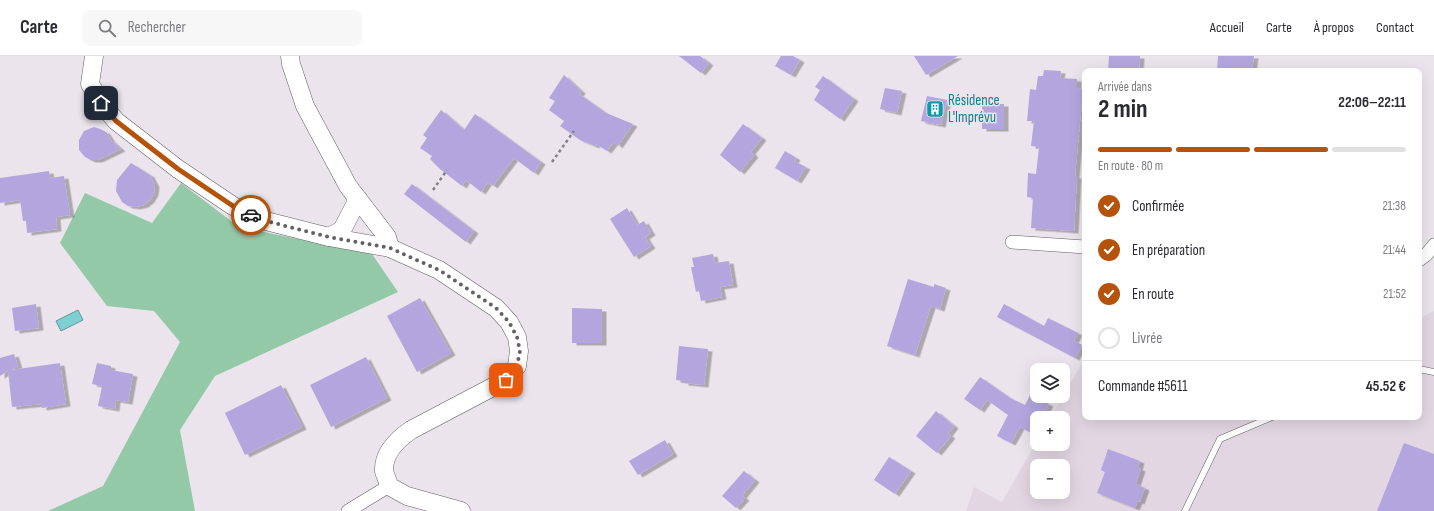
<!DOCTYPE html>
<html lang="fr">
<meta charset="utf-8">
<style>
:root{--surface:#fff;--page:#f7f7f7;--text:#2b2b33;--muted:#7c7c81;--line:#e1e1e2;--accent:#b45309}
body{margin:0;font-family:"Sofia Sans Condensed",sans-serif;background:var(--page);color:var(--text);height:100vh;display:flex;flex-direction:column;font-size:15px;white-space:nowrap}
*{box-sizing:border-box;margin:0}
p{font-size:13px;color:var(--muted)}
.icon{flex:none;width:22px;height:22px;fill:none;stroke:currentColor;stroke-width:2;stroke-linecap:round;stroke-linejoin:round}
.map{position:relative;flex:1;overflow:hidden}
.sheet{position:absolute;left:1082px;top:12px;width:340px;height:352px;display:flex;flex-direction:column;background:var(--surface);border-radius:8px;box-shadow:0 4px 16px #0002}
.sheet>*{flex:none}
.fabs{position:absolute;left:1030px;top:307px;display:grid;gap:8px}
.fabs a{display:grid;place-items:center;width:40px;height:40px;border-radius:8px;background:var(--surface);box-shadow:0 4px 16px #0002;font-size:20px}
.pin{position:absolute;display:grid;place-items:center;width:34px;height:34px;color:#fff;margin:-17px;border-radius:8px;box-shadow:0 2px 6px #0006}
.courier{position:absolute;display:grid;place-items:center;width:40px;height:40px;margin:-20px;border:3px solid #b45309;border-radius:50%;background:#fff;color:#222;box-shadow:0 1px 5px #0007}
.overview em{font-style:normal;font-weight:700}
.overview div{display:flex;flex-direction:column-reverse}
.overview{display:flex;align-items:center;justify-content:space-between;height:68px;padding:0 16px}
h1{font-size:26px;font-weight:700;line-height:30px}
.bar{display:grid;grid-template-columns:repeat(4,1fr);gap:6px 4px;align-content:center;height:48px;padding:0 16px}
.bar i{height:5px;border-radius:3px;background:var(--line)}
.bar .active{background:var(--accent)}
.bar p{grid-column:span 4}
.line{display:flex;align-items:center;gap:10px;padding:0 16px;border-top:1px solid var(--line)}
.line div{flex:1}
ol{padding:0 16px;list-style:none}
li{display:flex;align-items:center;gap:12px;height:44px}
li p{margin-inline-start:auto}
li .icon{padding:4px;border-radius:50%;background:var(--accent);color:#fff;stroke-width:4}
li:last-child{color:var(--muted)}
li i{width:22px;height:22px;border:2px solid var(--line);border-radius:50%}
header{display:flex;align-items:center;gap:24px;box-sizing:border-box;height:56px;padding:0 20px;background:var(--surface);border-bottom:1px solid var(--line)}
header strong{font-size:19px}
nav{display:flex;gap:22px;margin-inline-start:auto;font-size:14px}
.search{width:280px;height:36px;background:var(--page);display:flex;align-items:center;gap:10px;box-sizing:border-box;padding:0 14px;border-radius:8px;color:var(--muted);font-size:15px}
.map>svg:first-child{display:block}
</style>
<header>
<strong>Carte</strong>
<div class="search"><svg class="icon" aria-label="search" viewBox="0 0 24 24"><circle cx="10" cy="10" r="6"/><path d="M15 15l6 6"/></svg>Rechercher</div>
<nav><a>Accueil</a><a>Carte</a><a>À propos</a><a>Contact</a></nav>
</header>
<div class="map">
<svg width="1434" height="455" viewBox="0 0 1434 455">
<defs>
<filter id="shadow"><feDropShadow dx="4.5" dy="2.5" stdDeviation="0" flood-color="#0004"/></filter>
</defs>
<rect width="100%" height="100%" fill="#ebe4ec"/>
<path fill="#e2d6e3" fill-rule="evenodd" d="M1434 255V455H966L974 431 1002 446 1037 385V388H1063V362H1050L1085 302V361H1419V263ZM1037 410H1063V436H1037Z"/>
<polygon fill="#94c9a8" points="181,127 239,171 372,198 398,236 215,320 180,374 195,455 48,455 103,430 180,286 154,255 107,250 60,187 85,137 152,167"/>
<polygon fill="#7dcfd2" stroke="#60999c" points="78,254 83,264 61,275 56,265"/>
<g fill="#b3a6de" filter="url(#shadow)">
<polygon points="679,0 700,0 709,7 701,17"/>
<polygon points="781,0 793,0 800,4 791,19 775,10"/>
<polygon points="914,0 958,0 926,19"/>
<polygon points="1109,0 1140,0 1139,15 1108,15"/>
<polygon points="1218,0 1254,0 1252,15 1217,15"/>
<polygon points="1044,14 1061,15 1060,22 1077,23 1077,32 1083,33 1075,120 1077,120 1074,175 1031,172 1033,142 1027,141 1028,117 1036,118 1039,91 1031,90 1034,65 1027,65 1030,33 1036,34 1038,20 1043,20"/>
<polygon points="564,19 581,35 579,38 606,57 633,68 618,90 614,86 607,95 596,88 595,90 580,84 560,70 564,65 549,54 555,45 549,42"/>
<polygon points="823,20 854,43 840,63 814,44 820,34 815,31"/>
<polygon points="885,32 902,35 897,57 880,53"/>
<polygon points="927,40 947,44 941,69 921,65"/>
<rect x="982" y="48" width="22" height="25"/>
<polygon points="441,54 464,74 475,58 541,106 534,117 514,102 493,130 488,126 481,136 466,124 462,130 440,113 430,103 432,100 420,92 427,82 423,79"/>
<polygon points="743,68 762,82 751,96 754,99 740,116 720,99"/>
<polygon points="94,71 100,73 106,76 111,84 121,93 98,104 91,104 85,101 79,94 79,84 84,75"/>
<polygon points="785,95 796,102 794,105 806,111 797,125 775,112"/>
<polygon points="131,107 150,119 155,129 154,137 150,144 144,149 136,151 128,150 122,146 116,135 117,124"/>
<polygon points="49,115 50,122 64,120 70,159 56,161 57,173 27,177 26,165 23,165 20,144 0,147 0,122"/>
<polygon points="412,128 474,175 466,186 404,138"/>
<polygon points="627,152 637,169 644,165 651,177 645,181 651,190 634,201 610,163"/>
<polygon points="713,198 715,207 729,205 733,229 720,231 722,241 701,245 699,235 696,236 691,211 694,211 692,202"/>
<polygon points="908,223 934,231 934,228 946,232 940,253 931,250 915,299 887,290"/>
<polygon points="420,242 451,297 417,316 387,260"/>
<polygon points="36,248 39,272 15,275 12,252"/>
<polygon points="1004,248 1044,270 1048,262 1078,277 1074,285 1082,289 1075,302 997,261"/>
<polygon points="572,252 602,253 602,287 572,287"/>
<polygon points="679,290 708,293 704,329 684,327 684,325 676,324"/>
<polygon points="14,298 18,310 11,314 60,307 66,348 42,352 42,348 12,351 8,315 0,320 0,302"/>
<polygon points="366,301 387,342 331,371 310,329"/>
<polygon points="97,307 111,310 111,314 133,318 128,346 116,344 115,353 98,350 102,330 92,328"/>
<polygon points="980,321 1010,342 1025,349 1030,339 1049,348 1042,362 1037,362 1037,380 1020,371 1011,387 997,380 1008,359 987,344 980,354 964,343"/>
<polygon points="281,329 302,371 245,399 225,357"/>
<polygon points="936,355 954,370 948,378 951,380 937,397 916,380"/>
<polygon points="665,384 673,398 638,419 629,405"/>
<polygon points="1404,387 1434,398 1434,455 1377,455"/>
<polygon points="1108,393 1140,405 1138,412 1141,413 1136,428 1145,432 1140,446 1138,445 1135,452 1097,437 1105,416 1101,414"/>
<polygon points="889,401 911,415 895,438 874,424"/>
<polygon points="744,415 755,424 742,440 745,442 736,452 722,440"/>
</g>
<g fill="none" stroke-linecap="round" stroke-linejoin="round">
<defs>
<g id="lane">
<polyline points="1419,313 1434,316"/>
<polyline points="1185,455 1220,383 1272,361"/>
</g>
<g id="street">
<polyline points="1012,186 1085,191"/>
<polyline points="1419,204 1426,199 1434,189"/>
<polyline points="348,455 389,430"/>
</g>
<g id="secondary">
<path d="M94 0 90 28 101 47 116 65 178 113 233 150 262 164 329 181 390 192 439 214 496 252 509 266 517 281 519 295 517 310 506 324 411 374C398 383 383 397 384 415 385 419 388 425 389 430L407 440 461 455"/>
<polyline points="290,0 291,8 305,50 348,130 387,181 390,192"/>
<polyline points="329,181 342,174 358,143"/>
</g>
</defs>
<use href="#lane" stroke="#645f65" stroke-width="7"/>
<use href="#street" stroke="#645f65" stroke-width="14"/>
<use href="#secondary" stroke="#645f65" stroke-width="19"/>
<g stroke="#837f84" stroke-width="2.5" stroke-dasharray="3 3" stroke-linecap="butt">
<polyline points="552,106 574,75"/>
<polyline points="433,134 447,114"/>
</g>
<use href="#lane" stroke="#fff" stroke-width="6"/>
<use href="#street" stroke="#fff" stroke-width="13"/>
<use href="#secondary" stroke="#fff" stroke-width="18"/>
</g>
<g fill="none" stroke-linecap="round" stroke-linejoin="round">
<polyline stroke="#646165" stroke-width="4" stroke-dasharray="0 7.2" points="251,159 262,164 329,181 390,192 439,214 496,252 509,266 517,281 520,295 517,310 506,324"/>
<polyline stroke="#b45309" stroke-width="5" points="101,47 116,65 178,113 233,150 251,159"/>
</g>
<defs>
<symbol id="building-square" viewBox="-11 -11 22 22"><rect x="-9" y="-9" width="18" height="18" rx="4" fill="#0f9aa8" stroke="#ebe4ec"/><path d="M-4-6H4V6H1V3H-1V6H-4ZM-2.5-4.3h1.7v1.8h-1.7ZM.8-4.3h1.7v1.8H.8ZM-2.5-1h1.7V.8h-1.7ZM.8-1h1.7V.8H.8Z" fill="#fff"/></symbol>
</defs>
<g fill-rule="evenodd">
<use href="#building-square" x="925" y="43" width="20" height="20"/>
</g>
<g text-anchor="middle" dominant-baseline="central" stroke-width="3" stroke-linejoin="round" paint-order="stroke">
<g font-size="15" fill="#0d838f" stroke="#ebe4ec" text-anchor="start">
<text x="948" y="44">Résidence<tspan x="948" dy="17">L'Imprévu</tspan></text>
</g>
</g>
</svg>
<div class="fabs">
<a><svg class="icon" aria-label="layers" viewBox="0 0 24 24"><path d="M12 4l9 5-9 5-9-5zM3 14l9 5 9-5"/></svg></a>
<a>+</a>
<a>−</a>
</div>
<div class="pin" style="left:506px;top:324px;background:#ea580c"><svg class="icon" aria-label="bag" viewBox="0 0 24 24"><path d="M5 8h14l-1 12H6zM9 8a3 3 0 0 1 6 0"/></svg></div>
<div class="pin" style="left:101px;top:47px;background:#1f2937"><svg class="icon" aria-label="home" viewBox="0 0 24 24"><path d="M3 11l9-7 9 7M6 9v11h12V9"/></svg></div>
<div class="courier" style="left:251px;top:159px"><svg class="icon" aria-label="car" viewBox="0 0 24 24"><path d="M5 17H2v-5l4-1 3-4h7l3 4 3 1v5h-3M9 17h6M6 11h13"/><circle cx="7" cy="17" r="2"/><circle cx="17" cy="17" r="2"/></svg></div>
<section class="sheet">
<div class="overview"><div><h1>2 min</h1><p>Arrivée dans</p></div><em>22:06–22:11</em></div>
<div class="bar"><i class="active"></i><i class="active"></i><i class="active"></i><i></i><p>En route · 80 m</p></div>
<ol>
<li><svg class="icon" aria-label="check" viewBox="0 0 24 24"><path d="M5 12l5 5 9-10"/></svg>Confirmée<p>21:38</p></li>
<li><svg class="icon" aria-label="check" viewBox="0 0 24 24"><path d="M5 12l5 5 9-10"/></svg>En préparation<p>21:44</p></li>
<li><svg class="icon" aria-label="check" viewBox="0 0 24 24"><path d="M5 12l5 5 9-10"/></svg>En route<p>21:52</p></li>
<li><i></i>Livrée</li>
</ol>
<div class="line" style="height:52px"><div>Commande #5611</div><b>45.52 €</b></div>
</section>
</div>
